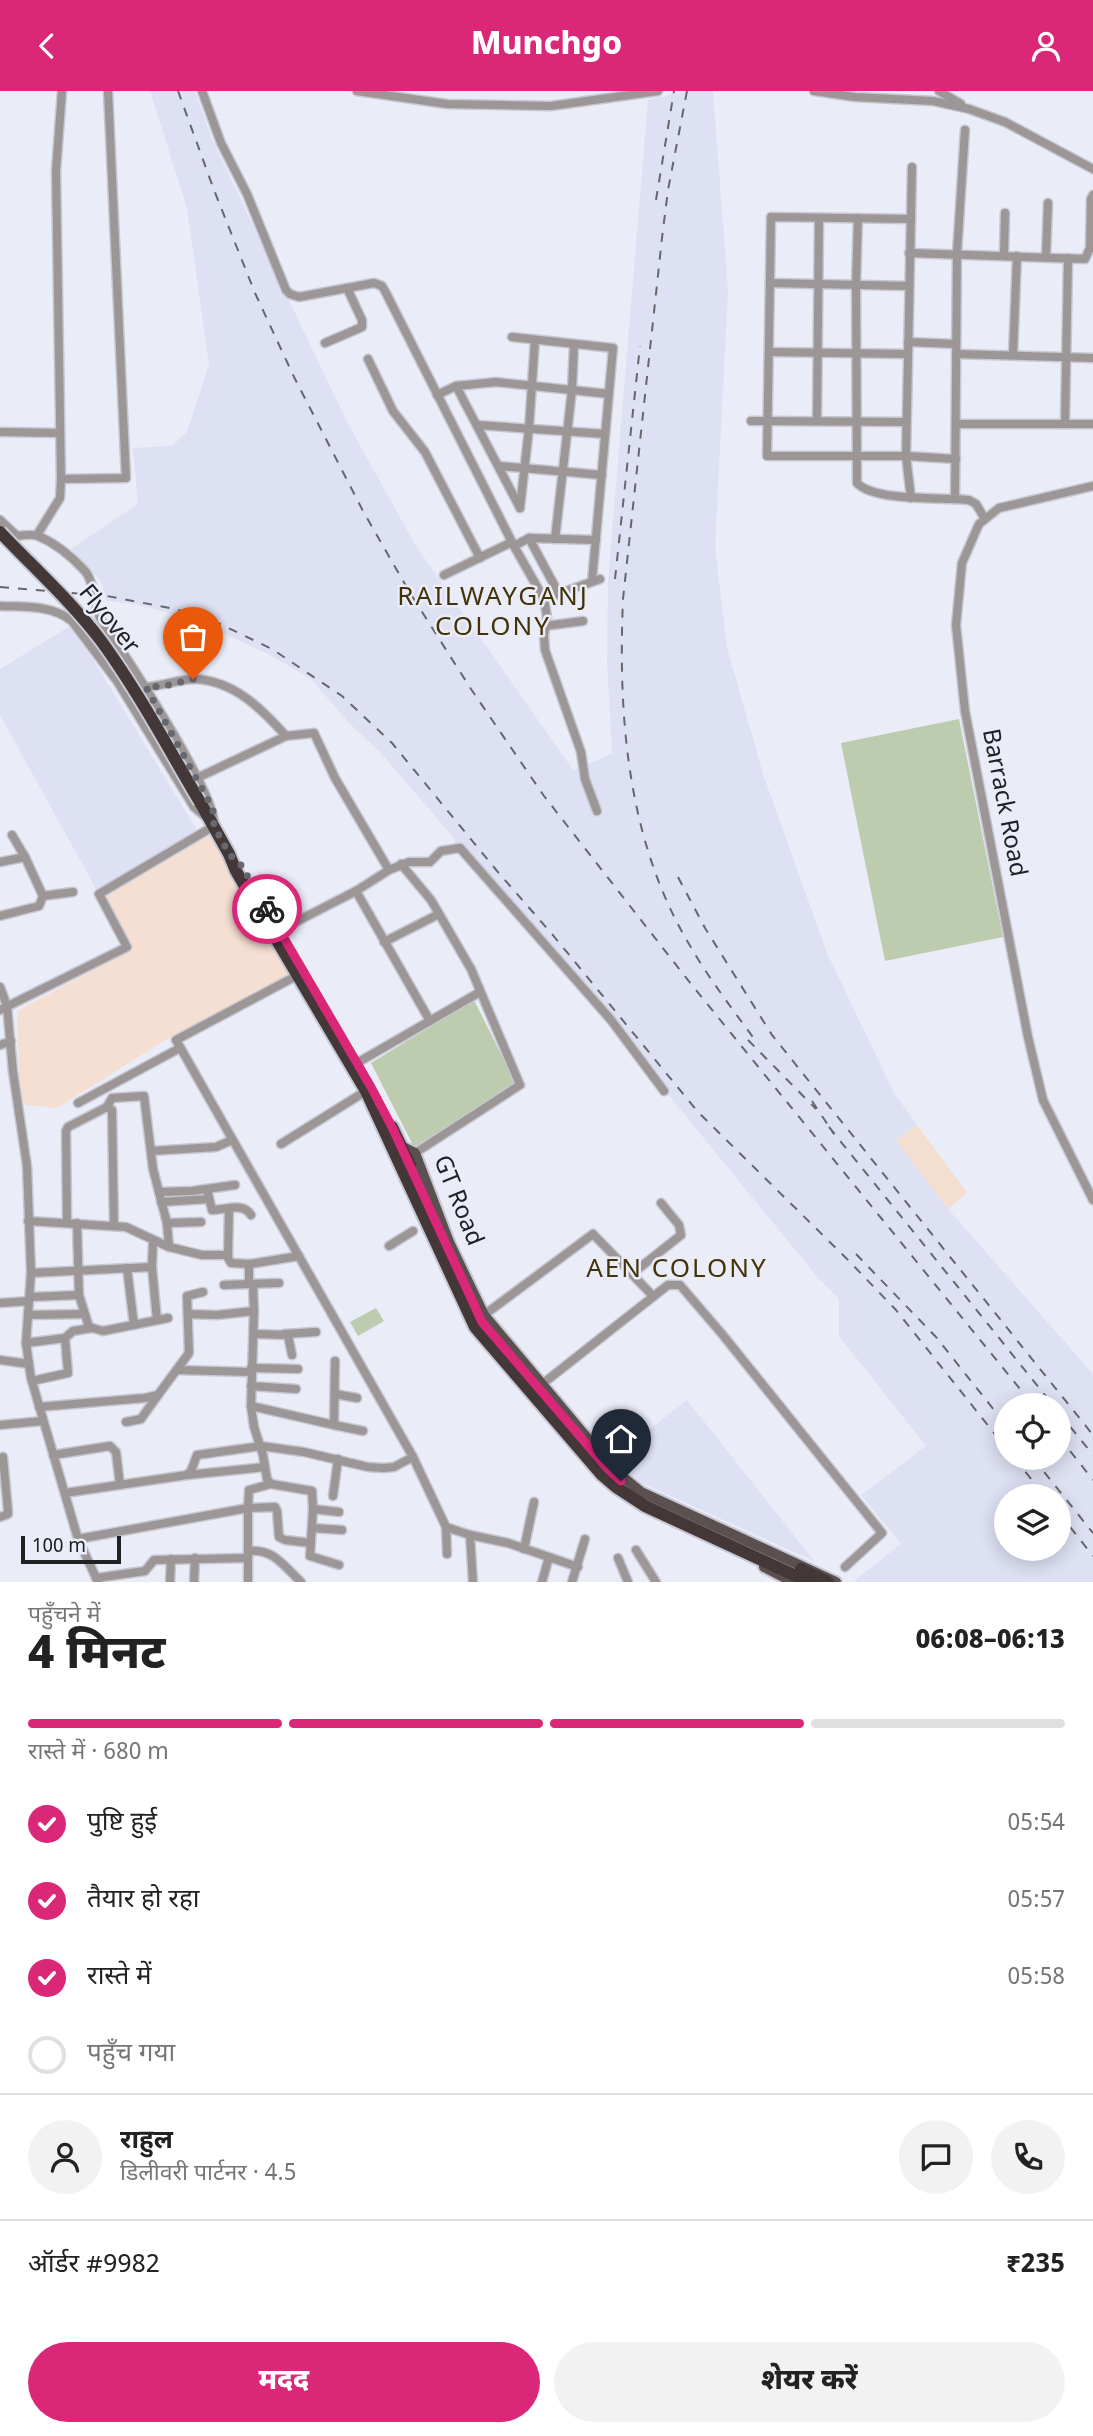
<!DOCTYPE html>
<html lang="hi">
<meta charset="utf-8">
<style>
:root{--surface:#fff;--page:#f2f2f2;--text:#222;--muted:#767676;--line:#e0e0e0;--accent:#db2777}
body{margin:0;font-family:Georgia,"Noto Sans Devanagari",serif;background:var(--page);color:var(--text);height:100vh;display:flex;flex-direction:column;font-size:26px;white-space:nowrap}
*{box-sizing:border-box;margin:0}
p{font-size:23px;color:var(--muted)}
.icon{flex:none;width:38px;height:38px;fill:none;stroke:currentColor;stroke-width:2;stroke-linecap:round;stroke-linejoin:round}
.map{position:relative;height:1491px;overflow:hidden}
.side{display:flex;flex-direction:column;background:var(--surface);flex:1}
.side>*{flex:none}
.controls{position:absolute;left:994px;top:1302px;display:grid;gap:14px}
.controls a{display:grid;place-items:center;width:77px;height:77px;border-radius:50%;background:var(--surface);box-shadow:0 4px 18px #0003;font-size:35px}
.scale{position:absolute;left:21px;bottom:18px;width:100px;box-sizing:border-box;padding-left:7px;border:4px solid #212125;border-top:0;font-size:19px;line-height:24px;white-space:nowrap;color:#212125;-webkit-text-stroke:5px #eaecf8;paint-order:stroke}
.pin{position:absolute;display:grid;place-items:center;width:60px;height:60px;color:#fff;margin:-72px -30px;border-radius:50% 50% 50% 0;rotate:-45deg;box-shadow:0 0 7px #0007}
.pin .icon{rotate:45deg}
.courier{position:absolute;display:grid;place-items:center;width:70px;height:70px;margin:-35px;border:5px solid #db2777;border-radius:50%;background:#fff;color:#222;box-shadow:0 2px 9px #0007}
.headline em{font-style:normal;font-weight:800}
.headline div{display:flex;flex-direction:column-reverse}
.headline{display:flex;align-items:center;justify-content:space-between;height:119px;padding:0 28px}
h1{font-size:46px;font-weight:800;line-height:52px}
.bar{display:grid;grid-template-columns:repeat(4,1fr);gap:10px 7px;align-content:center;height:84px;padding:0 28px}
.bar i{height:9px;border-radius:5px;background:var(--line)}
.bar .on{background:var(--accent)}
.bar p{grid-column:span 4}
.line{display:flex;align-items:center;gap:18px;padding:0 28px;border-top:2px solid var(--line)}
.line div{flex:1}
.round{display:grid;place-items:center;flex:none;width:74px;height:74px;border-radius:37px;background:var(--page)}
ol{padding:0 28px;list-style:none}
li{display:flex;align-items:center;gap:21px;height:77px}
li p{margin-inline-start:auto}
li .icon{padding:7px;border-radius:50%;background:var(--accent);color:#fff;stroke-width:4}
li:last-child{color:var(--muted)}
li i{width:38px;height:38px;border:4px solid var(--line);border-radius:50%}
.action{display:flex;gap:14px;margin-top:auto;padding:14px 28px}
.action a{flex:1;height:80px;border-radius:42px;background:var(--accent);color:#fff;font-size:28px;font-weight:800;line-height:80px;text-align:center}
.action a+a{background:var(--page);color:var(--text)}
header{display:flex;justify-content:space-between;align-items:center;height:91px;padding:0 28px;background:var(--accent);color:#fff;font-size:32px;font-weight:800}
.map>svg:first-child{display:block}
</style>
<header><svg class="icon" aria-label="back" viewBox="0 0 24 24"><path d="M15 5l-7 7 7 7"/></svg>Munchgo<svg class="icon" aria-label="person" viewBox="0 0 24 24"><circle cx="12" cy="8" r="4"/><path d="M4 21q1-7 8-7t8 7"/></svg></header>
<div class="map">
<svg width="1093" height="1491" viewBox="0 0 1093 1491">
<rect width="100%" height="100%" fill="#eaecf8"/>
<g fill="#dde1f3" fill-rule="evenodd">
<path d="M150 0H195L211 46 348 333 416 455 573 679 612 663 607 571 608 491 648 9 686 0H713L728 200 715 456 727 557 764 686 827 862 894 1002 917 1034 896 1049 948 1118 1093 1283V1491H853L901 1453 861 1404 926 1355 839 1245V1208L819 1188 492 788 455 757V748L379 660 350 633 312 589 272 565 223 542 176 530 177 524 134 513 106 510 101 490 71 458 138 413 133 357 172 355 187 341 209 274 187 117ZM1006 1314H1059V1367H1006ZM1006 1405H1059V1458H1006Z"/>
<polygon points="72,534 198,741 99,803 0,624 0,578"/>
<polygon points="687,1309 722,1353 814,1470 642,1392 614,1367"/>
</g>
<polygon fill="#f2dfcf" points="917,1034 967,1102 948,1118 896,1049"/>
<polygon fill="#f5ded2" points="209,745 293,883 167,948 57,1017 27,1014 20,1010 17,920 133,858 104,805"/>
<g fill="#bdcbaf">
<polygon points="959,628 1003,846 885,870 841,652"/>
<polygon points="474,909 516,993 414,1056 371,972"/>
<polygon points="376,1217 384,1230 358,1245 350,1231"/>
</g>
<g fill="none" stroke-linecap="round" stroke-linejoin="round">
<defs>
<g id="minor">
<polyline points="202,0 221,52 247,103 286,199 290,203 299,206 374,192 382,195 385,200 514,455 544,508 547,526 544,544 545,559 581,661 585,688 597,720"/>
<polyline points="357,0 447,13 551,15 658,0"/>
<polyline points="814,0 855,6 933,10 969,18 1005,31 1093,78"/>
<polyline points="939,0 961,13"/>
<path d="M858 127 856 194 857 392C875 411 943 406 969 409L976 413 985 428"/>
<polyline points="911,128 771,126 767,365 906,365 956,368"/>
<polyline points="909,162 1085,168 1090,157 1091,108 1093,104"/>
<polyline points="1004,164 1005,122"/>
<polyline points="1046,166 1048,112"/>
<polyline points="770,192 909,195"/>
<polyline points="512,246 613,257 592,490"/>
<polyline points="908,251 956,253"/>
<polyline points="325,252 362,236 362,229 347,197"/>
<polyline points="769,261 907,263"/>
<polyline points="956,263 1093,267"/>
<polyline points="1013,264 1017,165"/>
<polyline points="368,268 393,320 425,361 480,467"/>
<polyline points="456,295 520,417"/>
<polyline points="437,304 456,295 496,291 609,303"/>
<polyline points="817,329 819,127"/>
<polyline points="751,330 906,331"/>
<polyline points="956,333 1093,333"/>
<polyline points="1065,333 1068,167"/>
<polyline points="477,334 605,343"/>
<polyline points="0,341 60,342"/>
<polyline points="499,375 602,384"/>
<polyline points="61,388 126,387 108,0"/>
<polyline points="1093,395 999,417 979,433 962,472 956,534 965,620 1028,946 1043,1009 1093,1109"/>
<polyline points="911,407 906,365 912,76"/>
<polyline points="955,408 957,162 965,39"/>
<polyline points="520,417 529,337 535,249"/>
<path d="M0 429 17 445C24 444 33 443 38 445 55 452 73 467 85 480 96 493 92 516 102 530 123 561 219 706 214 735L99 803 127 856 0 919"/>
<polyline points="37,444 60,407 61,388 56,80 62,0"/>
<polyline points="529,447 559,503"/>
<polyline points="555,448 572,299 574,254"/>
<polyline points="514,455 529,447 596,449"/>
<polyline points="444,484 512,451"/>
<polyline points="544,508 600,488"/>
<path d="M0 515C25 516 52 514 72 530L117 590 194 716 207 727"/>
<polyline points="545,535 583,530"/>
<path d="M146 596C161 595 181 588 195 588 234 590 261 617 286 645"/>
<polyline points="197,687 286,645 314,642 335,687 389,779 356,800 280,839"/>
<polyline points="12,744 25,766"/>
<polyline points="0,771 25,766 43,805 73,801"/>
<polyline points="401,773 431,809 471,878 520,994 415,1062"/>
<polyline points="389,779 409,771 430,771 441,760 460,757 611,929 664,1000"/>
<polyline points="356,800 430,930"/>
<polyline points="0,825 39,815 43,805"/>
<polyline points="384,851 439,823"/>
<polyline points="298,884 176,949 413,1366 446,1436 470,1444 473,1491"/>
<polyline points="0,896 7,915 13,981 27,1075 31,1182 26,1252 31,1287 78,1448 98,1491"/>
<polyline points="0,954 11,950"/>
<polyline points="357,972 480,901"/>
<polyline points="78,1012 180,957"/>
<polyline points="107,1016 112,1007 144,1005 153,1078 167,1132 169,1156"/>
<polyline points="281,1053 366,1000"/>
<polyline points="151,1060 216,1056 232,1049"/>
<path d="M207 1098 212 1119C225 1119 244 1111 251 1124"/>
<polyline points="159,1101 192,1100 235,1094"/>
<polyline points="161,1111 209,1108"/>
<polyline points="229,1118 228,1167 231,1172 250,1173 299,1165"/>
<polyline points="28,1130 126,1136 169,1156 202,1164 228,1164"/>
<polyline points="67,1131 66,1040 68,1036 107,1016 112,1019 114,1135"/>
<polyline points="77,1132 79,1204 89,1236 103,1240 168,1227"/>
<polyline points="167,1132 201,1131"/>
<polyline points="153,1151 152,1176 157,1229"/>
<polyline points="389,1155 413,1140"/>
<polyline points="249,1173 249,1193 279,1192"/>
<polyline points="127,1177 134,1234"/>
<polyline points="31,1182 152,1176"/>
<polyline points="633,1182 681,1144 679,1134 661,1112"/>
<polyline points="224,1194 249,1193"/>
<polyline points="253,1194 254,1220"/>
<polyline points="30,1206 79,1204"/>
<polyline points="0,1212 29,1210"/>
<polyline points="188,1223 217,1224 254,1220 251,1315 254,1336 263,1364 267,1388 271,1393 312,1400 313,1418 310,1465 339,1474"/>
<polyline points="28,1224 84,1223"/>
<polyline points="484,1224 593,1143 653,1205"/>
<polyline points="254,1243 288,1244 292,1264"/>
<polyline points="284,1243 316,1241"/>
<polyline points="26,1252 65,1247 73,1240 92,1237"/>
<polyline points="0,1269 29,1273"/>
<polyline points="251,1277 298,1278"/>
<polyline points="177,1279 251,1281"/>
<polyline points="32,1290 68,1282 65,1247"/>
<polyline points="541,1294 668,1194 680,1194 722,1243 882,1442 845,1476"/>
<polyline points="251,1295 296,1298"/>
<polyline points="335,1303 357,1307"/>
<polyline points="251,1315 334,1334 335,1270"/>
<polyline points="39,1316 145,1307 158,1304 189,1262 187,1205 203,1201"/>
<polyline points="126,1331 141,1328 158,1304"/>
<polyline points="0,1334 43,1330"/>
<polyline points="334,1334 363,1340"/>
<polyline points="53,1364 110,1355 116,1361 120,1394"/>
<polyline points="187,1384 265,1376"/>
<polyline points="271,1393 249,1399 248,1417 275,1416 277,1420 279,1446 285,1449 311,1452"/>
<polyline points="65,1402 187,1384 191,1380 197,1364 261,1355 304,1361 368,1376 384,1377 394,1376 413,1366"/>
<polyline points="333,1405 338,1368"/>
<polyline points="313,1418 339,1421"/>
<polyline points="0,1426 8,1423 8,1420 3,1366"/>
<polyline points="446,1436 447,1463"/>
<polyline points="313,1437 342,1439"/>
<polyline points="470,1444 508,1452 578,1476"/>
<polyline points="78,1448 248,1417 248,1491"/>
<polyline points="524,1458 534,1411"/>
<polyline points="636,1459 656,1491"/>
<path d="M248 1460C273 1457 284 1475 301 1491"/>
<polyline points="618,1467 628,1491"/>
<polyline points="96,1487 145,1480 154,1469 248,1467"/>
<polyline points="170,1491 171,1468"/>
<polyline points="194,1491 195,1467"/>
<polyline points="542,1491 549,1466"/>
<polyline points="572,1491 585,1448"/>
</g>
<g id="major">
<polyline points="403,1056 415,1062 449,1151 484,1224 593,1354 620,1384 641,1401 836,1491"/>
<polyline points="764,1476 793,1491"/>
</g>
<g id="highway">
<polyline points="200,711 229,763 236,780 366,1000 475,1236 602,1384 616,1396 645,1415 809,1491"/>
<polyline points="392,1036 410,1074"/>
<polyline points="801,1478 828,1491"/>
</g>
</defs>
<use href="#minor" stroke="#c6c7d2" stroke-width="11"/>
<use href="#major" stroke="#c6c7d2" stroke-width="14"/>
<use href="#highway" stroke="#c6c7d2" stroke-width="16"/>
<use href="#minor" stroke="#9c9696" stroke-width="8"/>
<use href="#major" stroke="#5a504f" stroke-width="10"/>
<use href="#highway" stroke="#433837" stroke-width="12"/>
<g stroke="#66676d" stroke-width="2" stroke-dasharray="9 9" stroke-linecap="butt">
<polyline points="178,0 214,99 255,202 294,286 363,420 410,502 471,598 544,705 691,893 1033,1314"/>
<path d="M687 0 668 99 662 147 623 508C618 625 627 749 689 853 709 888 734 920 758 953"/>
<polyline points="656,109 674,0"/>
<polyline points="615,488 640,255"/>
<polyline points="0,496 107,505 175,518 220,533 272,558 342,605 392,652 497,780 552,843 698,1021 848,1169 896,1219 1006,1357"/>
<polyline points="678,786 705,837 772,944 1093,1344"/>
<polyline points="748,949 816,1018"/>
<polyline points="812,1010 834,1043"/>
<polyline points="829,1036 1053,1314"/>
<polyline points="856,1163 936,1246 1006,1334"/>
<polyline points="1059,1322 1093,1364"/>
<polyline points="1059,1346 1093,1389"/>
<polyline points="1014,1367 1045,1405"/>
<polyline points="1033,1367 1093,1442"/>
<polyline points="1059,1422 1093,1465"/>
</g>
<defs>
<path id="highway-bridge" d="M0 441C34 477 72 511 102 551 139 602 168 657 200 711"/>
</defs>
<use href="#highway-bridge" stroke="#c6c7d2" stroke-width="16" stroke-linecap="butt"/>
<use href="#highway-bridge" stroke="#433837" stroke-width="12"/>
</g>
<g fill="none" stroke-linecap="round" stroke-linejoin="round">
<polyline stroke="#67686f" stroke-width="7" stroke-dasharray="0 12.6" points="193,588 164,595 146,596 213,718 214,735 229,763 241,774 267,818"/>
<polyline stroke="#db2777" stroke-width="9" points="267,818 371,996 392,1036 482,1231 608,1378 621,1390"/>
</g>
<g text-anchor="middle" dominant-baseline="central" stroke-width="5" stroke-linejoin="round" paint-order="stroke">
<g font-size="24" fill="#212125" stroke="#eaecf8">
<text transform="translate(108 529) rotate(51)">Flyover</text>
<text transform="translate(1003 712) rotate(79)">Barrack Road</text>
<text transform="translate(457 1110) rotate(68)">GT Road</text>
</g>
<g font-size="26" letter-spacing="2" fill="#423309" stroke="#eaecf8">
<text x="493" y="508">RAILWAYGANJ<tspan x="493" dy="30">COLONY</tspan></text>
<text x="677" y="1180">AEN COLONY</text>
</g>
</g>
</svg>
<div class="controls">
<a><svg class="icon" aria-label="locate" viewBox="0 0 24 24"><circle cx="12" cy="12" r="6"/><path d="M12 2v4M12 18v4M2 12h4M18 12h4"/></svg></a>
<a><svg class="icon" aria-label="layers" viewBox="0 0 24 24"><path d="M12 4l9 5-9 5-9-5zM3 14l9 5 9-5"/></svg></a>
</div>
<div class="scale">100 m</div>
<div class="pin" style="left:193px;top:588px;background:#ea580c"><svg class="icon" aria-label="bag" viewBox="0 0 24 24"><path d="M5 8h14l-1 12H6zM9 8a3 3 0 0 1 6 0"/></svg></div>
<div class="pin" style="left:621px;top:1390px;background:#1f2937"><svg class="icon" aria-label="home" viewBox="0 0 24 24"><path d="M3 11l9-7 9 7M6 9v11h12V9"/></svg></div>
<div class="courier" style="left:267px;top:818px"><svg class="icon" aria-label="bike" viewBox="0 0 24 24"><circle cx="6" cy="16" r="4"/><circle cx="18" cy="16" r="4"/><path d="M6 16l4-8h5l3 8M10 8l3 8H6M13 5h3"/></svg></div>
</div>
<section class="side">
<div class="headline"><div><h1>4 मिनट</h1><p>पहुँचने में</p></div><em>06:08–06:13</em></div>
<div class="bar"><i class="on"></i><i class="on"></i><i class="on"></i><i></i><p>रास्ते में · 680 m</p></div>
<ol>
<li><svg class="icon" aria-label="check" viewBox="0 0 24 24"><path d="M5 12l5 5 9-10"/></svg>पुष्टि हुई<p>05:54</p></li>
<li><svg class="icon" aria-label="check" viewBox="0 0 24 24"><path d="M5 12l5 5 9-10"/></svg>तैयार हो रहा<p>05:57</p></li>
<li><svg class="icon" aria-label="check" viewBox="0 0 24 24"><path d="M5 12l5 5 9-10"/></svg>रास्ते में<p>05:58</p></li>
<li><i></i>पहुँच गया</li>
</ol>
<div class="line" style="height:126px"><a class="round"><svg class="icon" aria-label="person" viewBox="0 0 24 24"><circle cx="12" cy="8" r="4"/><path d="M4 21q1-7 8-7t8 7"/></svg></a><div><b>राहुल</b><p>डिलीवरी पार्टनर · 4.5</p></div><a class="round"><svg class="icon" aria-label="chat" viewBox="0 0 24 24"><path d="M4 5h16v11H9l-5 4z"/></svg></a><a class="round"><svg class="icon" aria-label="phone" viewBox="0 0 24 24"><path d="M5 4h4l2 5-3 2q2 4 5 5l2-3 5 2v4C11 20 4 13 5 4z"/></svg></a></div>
<div class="line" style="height:91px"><div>ऑर्डर #9982</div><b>₹235</b></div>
<div class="action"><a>मदद</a><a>शेयर करें</a></div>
</section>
